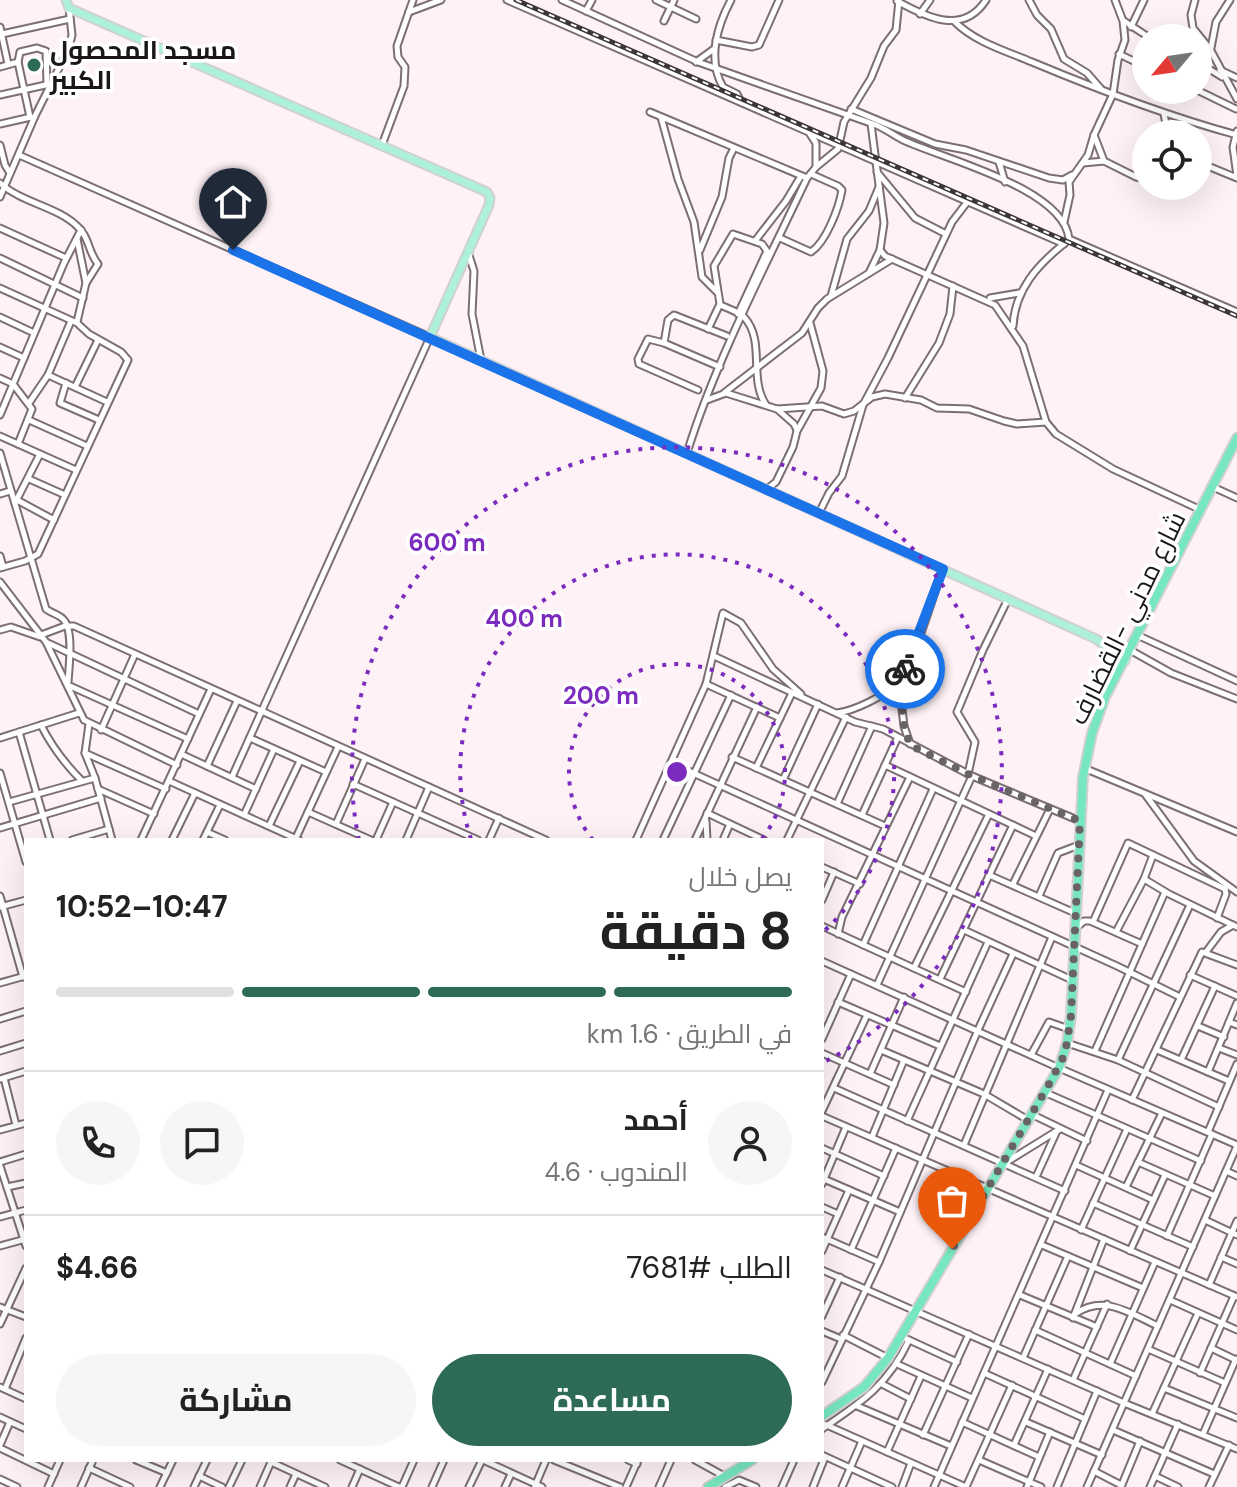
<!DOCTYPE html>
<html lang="ar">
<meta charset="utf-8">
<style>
:root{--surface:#fff;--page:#f6f6f6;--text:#222;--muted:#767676;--line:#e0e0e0;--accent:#2e6b56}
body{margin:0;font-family:"DM Sans",Cairo,sans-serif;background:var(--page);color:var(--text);direction:rtl;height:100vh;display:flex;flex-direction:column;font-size:30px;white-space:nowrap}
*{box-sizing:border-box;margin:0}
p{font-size:26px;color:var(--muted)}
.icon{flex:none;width:44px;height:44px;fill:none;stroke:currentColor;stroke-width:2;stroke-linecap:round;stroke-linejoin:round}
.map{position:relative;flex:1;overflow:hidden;direction:ltr}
.drawer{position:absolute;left:24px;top:838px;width:800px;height:624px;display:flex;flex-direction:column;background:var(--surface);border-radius:0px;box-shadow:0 8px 32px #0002;direction:rtl}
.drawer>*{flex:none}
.needle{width:52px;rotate:241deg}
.tools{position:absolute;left:1132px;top:24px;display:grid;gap:16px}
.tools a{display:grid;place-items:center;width:80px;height:80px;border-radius:50%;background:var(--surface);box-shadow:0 8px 32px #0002;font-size:40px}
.pin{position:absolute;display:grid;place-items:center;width:68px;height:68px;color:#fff;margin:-82px -34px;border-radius:50% 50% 50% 0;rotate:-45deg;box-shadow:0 0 8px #0007}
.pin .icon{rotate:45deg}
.courier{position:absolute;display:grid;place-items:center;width:80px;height:80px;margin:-40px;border:6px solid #1a73e8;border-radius:50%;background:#fff;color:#222;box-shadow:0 2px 10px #0007}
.summary em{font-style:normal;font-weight:700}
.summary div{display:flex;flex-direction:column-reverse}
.summary{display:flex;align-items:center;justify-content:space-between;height:136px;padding:0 32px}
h1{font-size:52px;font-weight:700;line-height:60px}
.bar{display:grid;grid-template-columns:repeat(4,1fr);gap:12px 8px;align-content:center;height:96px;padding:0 32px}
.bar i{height:10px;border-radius:6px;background:var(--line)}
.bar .current{background:var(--accent)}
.bar p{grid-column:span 4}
.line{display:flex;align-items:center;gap:20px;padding:0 32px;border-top:2px solid var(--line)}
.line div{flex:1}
.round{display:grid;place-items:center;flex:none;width:84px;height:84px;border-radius:42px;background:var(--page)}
.cta{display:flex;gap:16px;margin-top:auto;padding:16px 32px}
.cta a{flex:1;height:92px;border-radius:48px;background:var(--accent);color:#fff;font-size:32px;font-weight:700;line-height:92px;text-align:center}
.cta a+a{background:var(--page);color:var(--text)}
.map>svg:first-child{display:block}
</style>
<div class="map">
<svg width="1237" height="1487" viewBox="0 0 1237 1487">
<rect width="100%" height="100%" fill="#fef2f6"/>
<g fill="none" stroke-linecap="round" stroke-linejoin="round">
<defs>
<g id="minor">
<polyline points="507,0 1064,244"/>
<path d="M562 0 698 62 876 125C885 129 894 135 903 140 943 159 1064 188 1069 239L1237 312"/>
<polyline points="656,0 696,19"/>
<path d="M731 0C717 26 707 60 723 87L737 94 741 102"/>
<polyline points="1029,0 1037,15 1051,29 1064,59 1087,73 1101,89"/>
<polyline points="1195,0 1191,15 1193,28 1210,49 1237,99"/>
<path d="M897 1C926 17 963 36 986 0"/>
<polyline points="586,11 592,0"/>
<polyline points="409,12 441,0"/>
<polyline points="920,14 930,0"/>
<polyline points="664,21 674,0"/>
<polyline points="1124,21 1150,38"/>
<path d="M955 22C975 42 1006 51 1032 62 1099 90 1167 116 1237 135"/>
<polyline points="0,27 8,64"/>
<polyline points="1131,27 1144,0"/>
<polyline points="2,34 70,19"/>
<polyline points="716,40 752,47 759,45 779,0"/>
<polyline points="1211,48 1216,22 1230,0"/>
<polyline points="1119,54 1146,67"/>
<polyline points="696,62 714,49"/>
<polyline points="1198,62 1222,77"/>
<polyline points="0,67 18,62"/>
<polyline points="1220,70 1237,78"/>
<polyline points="1197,90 1236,109"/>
<polyline points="0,95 50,84"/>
<polyline points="851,109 935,144 966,150 1049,178 1063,180 1072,175"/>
<polyline points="650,112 807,178"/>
<polyline points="1164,114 1168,134"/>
<polyline points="30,117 18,62 20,52 37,48 46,51 47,84"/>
<polyline points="661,117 678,179 694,222 702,277 717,292"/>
<polyline points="0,124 31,117"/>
<polyline points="1237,131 1233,147 1237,176"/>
<polyline points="810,134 816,143 816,167"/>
<polyline points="1171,134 1185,121"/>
<polyline points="1094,135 1104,161"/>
<polyline points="0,145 5,165 10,173"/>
<polyline points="382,145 404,86 405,67 398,57 397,46 413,0"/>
<polyline points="19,155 430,337 232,777"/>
<polyline points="999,162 1005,182"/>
<polyline points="1198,162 1237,178"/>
<polyline points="1083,163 1104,161 1136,177 1141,178 1146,175"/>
<polyline points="877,172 915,218 946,234"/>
<path d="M0 183C22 203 56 206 77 226 89 236 88 252 98 264L86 283"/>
<polyline points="0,197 35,116 69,48 72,35 69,8"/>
<polyline points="1064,222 1070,195 1069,182 1088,155 1094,135 1113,94 1118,60 1125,40 1123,21 1115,0"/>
<polyline points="0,228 66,258"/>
<path d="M780 238 811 252C826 242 839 208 842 190L838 186 811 174"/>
<polyline points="755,241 786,201 801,176"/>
<polyline points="700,250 722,197 729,158 734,148"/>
<polyline points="880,250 885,256 995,305 1023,346 1046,422 1056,434 1113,469 1201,510"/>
<polyline points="468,252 474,271 472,314 481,360"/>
<polyline points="0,258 83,298"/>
<polyline points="869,273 880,250 884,223 871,124"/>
<polyline points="0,288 77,323 89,334 121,352 128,360 38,554 25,561 0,568"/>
<polyline points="831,296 847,239 869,211 879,187"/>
<polyline points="990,298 1019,293"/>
<path d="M720 305C727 308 739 312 744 317 766 341 748 378 766 405"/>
<polyline points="0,317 34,333"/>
<polyline points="77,322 86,283 77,239"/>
<path d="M1013 326C1015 290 1037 265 1065 243"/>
<polyline points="708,329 720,304 714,266 733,234 762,244 767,251 738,314"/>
<polyline points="664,343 668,320 674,315 727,336"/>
<polyline points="0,347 24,358"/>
<polyline points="48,375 107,402"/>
<polyline points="0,378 13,384 32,409 18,444"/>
<polyline points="66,383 60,403 99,420"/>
<polyline points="75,387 98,340"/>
<polyline points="698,390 639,364 638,359 648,339 664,343 720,367"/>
<polyline points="724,393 802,333 818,308 827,299 892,259"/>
<polyline points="905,398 939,343 950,314 953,286"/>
<polyline points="707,400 726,393 777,409 822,406 844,414 854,411 872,397 885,394 921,400 937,408 969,409 1004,421 1017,424 1046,422"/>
<polyline points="29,403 48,375 71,321"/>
<polyline points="777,409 794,424 797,430"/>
<polyline points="0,415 64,263 81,230"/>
<polyline points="29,420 87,446"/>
<polyline points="0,436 76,470"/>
<path d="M0 453 46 609C51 613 58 614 63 619 74 629 69 667 68 682"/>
<path d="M687 453C715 362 766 265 807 178L816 167 838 149 844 122 871 78 884 46 896 30 899 0"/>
<polyline points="29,479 65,495"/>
<polyline points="1213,487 1237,498"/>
<polyline points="767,489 776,482 793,447 797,431 821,388 823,371 810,323"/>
<polyline points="0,494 10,491"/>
<polyline points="17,500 54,520"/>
<polyline points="15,503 40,454"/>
<polyline points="819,513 829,493 842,476 863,405 888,358 952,222 968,201"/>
<polyline points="0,556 3,567"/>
<polyline points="0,582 46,642 84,720 177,765"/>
<polyline points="0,630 11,627 40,637"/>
<polyline points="41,635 65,626 74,626 546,840"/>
<polyline points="1137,635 1237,681"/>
<polyline points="48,643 199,714"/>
<polyline points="1130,650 1171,673 1237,699"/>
<polyline points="714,656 855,722 883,729 972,776 1080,821"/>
<polyline points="899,683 904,726 910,744"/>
<polyline points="706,684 780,718"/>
<polyline points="70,686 188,739"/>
<path d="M837 713C854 711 887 695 899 682 912 668 934 592 943 569"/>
<polyline points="89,724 85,753 95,778 112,840"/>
<path d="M41 725C52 747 65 764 82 781"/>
<polyline points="101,730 135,654"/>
<polyline points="19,732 79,713"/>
<polyline points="0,738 19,732 50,840"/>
<polyline points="250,738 326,772"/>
<polyline points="85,753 166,789"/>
<polyline points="181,754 256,789"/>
<polyline points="732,757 885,826"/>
<polyline points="671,763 1117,966 1180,997"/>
<polyline points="885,765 1036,836"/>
<polyline points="207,766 237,701"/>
<polyline points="756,768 792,693"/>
<polyline points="1084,768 1237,832"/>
<polyline points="0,773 26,862"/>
<polyline points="968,774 975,742 957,712 983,650 1008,599"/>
<polyline points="783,780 818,704"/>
<polyline points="169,781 299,840"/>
<polyline points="353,784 478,840"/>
<polyline points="98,789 154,814"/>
<polyline points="1145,794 1194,861 1237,892"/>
<polyline points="9,802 95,778"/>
<polyline points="837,804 872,726"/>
<polyline points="308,812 371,840"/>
<polyline points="707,813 764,840"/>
<polyline points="244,815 274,749"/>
<polyline points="862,815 897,739"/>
<polyline points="706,821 707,840"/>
<polyline points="336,824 365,759"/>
<polyline points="269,826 300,761"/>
<polyline points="0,828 101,798"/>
<polyline points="207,832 225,840"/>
<polyline points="72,840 109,829"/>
<polyline points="141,840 211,689"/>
<polyline points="172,840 195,793"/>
<polyline points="203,840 220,805"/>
<polyline points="295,840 338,747"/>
<polyline points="376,840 393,802"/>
<polyline points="406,840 429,787"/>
<polyline points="489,840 499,818"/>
<polyline points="636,840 706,684 723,613 741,623 773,669 801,694"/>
<polyline points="663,840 731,695"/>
<polyline points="695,840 757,707"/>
<polyline points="723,840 730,824"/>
<polyline points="787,840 846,717"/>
<polyline points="822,867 860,884"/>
<polyline points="989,875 1075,913"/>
<polyline points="1144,879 1169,894 1237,927"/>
<polyline points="1013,884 1050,809"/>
<polyline points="0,896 23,977"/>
<polyline points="1039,896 1058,853 1079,845"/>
<polyline points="822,900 834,872"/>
<polyline points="0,907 26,900"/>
<polyline points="1217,918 1226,894 1225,889"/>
<polyline points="1093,922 1128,843 1225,889"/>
<polyline points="822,926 966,992"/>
<polyline points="1077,927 1084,921 1090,921 1142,944"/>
<polyline points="964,930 1072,980"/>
<polyline points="1116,932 1144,879 1153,855"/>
<polyline points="838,934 842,917 910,777"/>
<polyline points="863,945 933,789"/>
<polyline points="1206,952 1221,932 1233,925"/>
<polyline points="822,961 1059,1068 1237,1145"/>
<polyline points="914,968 989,814"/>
<polyline points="1190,975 1237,996"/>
<polyline points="940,979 1013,825"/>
<polyline points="0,983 25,976"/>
<polyline points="877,985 972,776"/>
<polyline points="838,1002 940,1046"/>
<polyline points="0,1019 26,1011"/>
<polyline points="1229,1022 1237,1025"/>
<polyline points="1198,1026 1224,1037"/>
<polyline points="822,1039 851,974"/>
<polyline points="1067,1043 1118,1060 1219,1107"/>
<polyline points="1219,1048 1237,1055"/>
<polyline points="881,1050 984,1094 1028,1120"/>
<polyline points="1157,1050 1229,1081"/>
<polyline points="0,1051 26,1043"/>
<polyline points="1095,1051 1165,892"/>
<polyline points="822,1053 894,1085"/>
<polyline points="1031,1055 1049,1022 1069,1029"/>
<polyline points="1118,1060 1190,905"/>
<polyline points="1181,1060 1215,986"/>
<polyline points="1208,1072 1237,1003"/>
<polyline points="870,1074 904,997"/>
<polyline points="4,1078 16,1125"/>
<polyline points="0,1079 26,1071"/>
<polyline points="834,1088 1065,1191"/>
<polyline points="1044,1092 1201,1161"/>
<polyline points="1132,1100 1202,952 1237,965"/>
<polyline points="822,1111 867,1015"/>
<polyline points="1031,1114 1087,1141"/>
<polyline points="822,1116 1237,1297"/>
<polyline points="907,1121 988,942"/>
<polyline points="0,1130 26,1123"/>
<polyline points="1208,1132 1237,1064"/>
<polyline points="872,1137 904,1060"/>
<polyline points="964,1145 1052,937"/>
<polyline points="822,1148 884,1176"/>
<polyline points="0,1162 26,1154"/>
<polyline points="1138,1162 1215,1196"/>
<polyline points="1005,1163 1060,1129"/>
<polyline points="1076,1165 1153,1200"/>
<polyline points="0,1166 26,1246"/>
<polyline points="1226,1171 1237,1176"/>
<polyline points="1036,1177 1056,1133"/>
<polyline points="824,1179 900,1212"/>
<polyline points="822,1184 846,1127"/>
<polyline points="7,1187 26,1183"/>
<polyline points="1126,1187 1162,1113"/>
<polyline points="1093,1203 1193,1247"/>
<polyline points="822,1207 838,1214"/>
<polyline points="0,1217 26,1210"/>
<polyline points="1205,1220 1237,1235"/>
<polyline points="1081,1230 1127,1129"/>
<polyline points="1167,1236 1212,1134"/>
<polyline points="822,1237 879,1262"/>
<polyline points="1042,1245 1143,1288"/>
<polyline points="0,1246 22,1240"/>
<polyline points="851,1250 896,1148"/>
<polyline points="822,1251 849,1190"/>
<polyline points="1130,1251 1165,1175"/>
<polyline points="1221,1257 1237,1264"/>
<polyline points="822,1270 1124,1403 1237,1449"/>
<polyline points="1209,1285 1237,1221"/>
<polyline points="1020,1295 1097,1327"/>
<polyline points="1170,1300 1237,1330"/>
<polyline points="0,1307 26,1317"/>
<path d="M1075 1314C1104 1294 1129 1313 1158 1326"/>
<polyline points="822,1316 840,1277"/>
<polyline points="1073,1318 1104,1239"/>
<polyline points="0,1324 26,1268"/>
<polyline points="1035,1330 1136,1376"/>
<polyline points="822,1331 841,1339"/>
<polyline points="843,1335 888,1358"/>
<polyline points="907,1339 957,1362"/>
<polyline points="1211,1348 1236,1360"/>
<polyline points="1148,1349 1225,1383"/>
<polyline points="1023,1358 1068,1256"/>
<polyline points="897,1364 972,1398"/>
<polyline points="1110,1364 1155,1262"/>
<polyline points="984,1373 1085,1419"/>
<polyline points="1200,1373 1234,1296"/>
<polyline points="1073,1380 1107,1304"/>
<polyline points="822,1382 879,1262 978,1030 1013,954"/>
<polyline points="882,1384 911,1399"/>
<polyline points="0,1387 26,1399"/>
<polyline points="1164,1388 1237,1418"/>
<polyline points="5,1389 26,1338"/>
<polyline points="857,1406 951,1446"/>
<polyline points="1152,1414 1198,1313"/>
<polyline points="0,1417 26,1429"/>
<polyline points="962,1422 1039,1457"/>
<polyline points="1026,1422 1102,1455"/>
<polyline points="822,1423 966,1487"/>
<path d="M822 1429C862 1402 888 1385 909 1340"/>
<polyline points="1113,1430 1214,1474"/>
<polyline points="1203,1434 1236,1359"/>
<polyline points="923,1435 969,1334"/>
<polyline points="0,1445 10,1422"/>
<polyline points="1014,1445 1048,1369"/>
<polyline points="0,1448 54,1474"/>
<polyline points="887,1452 921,1376"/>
<polyline points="822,1455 892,1487"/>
<polyline points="136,1460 167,1473"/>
<polyline points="340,1460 399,1487"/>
<polyline points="483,1460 542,1487"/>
<polyline points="554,1460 620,1487"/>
<polyline points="628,1460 637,1464"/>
<polyline points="695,1460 724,1476"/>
<polyline points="979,1460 1041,1487"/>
<polyline points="271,1462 325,1487"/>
<polyline points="89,1468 130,1487"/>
<polyline points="1094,1471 1121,1485"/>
<polyline points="199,1476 222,1487"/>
<polyline points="1155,1476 1178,1487"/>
<polyline points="0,1479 17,1487"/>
<polyline points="535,1486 546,1460"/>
<polyline points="48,1487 60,1460"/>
<polyline points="81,1487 93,1460"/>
<polyline points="160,1487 173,1460"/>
<polyline points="194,1487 207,1460"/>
<polyline points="229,1487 242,1460"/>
<polyline points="260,1487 271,1462"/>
<polyline points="290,1487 296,1474"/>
<polyline points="352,1487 360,1469"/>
<polyline points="402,1487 414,1460"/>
<polyline points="432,1487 444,1460"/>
<polyline points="469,1487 482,1460"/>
<polyline points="505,1487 511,1474"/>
<polyline points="626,1487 638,1460"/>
<polyline points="659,1487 671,1460"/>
<polyline points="725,1487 739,1480 756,1487"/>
<polyline points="782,1487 794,1460"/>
<polyline points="813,1487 825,1457"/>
<polyline points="842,1487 862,1441"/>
<polyline points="902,1487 911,1463"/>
<polyline points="934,1487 1108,1090"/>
<polyline points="966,1487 1012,1385"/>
<polyline points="1027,1487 1050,1432"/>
<polyline points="1057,1487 1097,1391"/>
<polyline points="1087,1487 1237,1146"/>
<polyline points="1121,1487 1140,1441"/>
<polyline points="1150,1487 1178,1424"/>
<polyline points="1209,1487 1229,1445"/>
</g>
<polyline id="major" points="66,0 69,8 487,192 490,198 489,205 430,337 1096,639 1125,661"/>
<g id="highway">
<polyline points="822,1416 864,1387 888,1358 1059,1068 1067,1043 1071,1016 1083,777 1092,733 1105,697 1237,438"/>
<polyline points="708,1487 752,1460"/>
</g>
</defs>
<use href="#minor" stroke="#7c6f73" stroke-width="9"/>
<use href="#major" stroke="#d1d0d1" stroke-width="11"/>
<use href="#highway" stroke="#d1d0d1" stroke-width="12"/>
<use href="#minor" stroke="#fff" stroke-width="5"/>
<use href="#major" stroke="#adf1d9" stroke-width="7"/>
<use href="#highway" stroke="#76e7bf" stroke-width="8"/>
<defs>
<polyline id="rail" points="516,0 1237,316"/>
</defs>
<use href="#rail" stroke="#3c3638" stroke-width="5"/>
<use href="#rail" stroke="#fff" stroke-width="2" stroke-dasharray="6" stroke-linecap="butt"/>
</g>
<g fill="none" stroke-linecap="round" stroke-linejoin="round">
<polyline stroke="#6a6366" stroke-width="8" stroke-dasharray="0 14.4" points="905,669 899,682 904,726 910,745 968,774 1080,821 1071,1016 1065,1054 1048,1086 952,1249"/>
<polyline stroke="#1a73e8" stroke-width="10" points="233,250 943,569 905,669"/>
</g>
<g fill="none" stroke="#7b2cbf" stroke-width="4" stroke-dasharray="4 8">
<path d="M593 840A108 108 0 1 1 761 840"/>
<path d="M471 839A217 217 0 1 1 822 933"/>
<path d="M359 840A325 325 0 1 1 822 1063"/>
</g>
<circle fill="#2e6b56" stroke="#fff" stroke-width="3" cx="34" cy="65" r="8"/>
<g text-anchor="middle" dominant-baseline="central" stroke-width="7" stroke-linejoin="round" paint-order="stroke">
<g font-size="26" font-weight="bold" fill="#1b1618" stroke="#fff" text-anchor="start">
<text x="50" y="50">مسجد المحصول<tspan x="50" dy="30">الكبير</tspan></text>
</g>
<g font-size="26" fill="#1b1618" stroke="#fff">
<text transform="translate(1127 618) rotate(-64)">شارع مدني -القضارف</text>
</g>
</g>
<circle cx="677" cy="772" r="12" fill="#7b2cbf" stroke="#fff" stroke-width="4"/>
<g font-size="24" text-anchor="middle" font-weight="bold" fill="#7b2cbf" stroke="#fff" stroke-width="7" stroke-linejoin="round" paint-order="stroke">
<text x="447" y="551">600 m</text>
<text x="524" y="627">400 m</text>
<text x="601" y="704">200 m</text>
</g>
</svg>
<div class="tools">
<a><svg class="needle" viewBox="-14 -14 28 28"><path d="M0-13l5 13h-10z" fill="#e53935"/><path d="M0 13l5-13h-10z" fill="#767676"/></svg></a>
<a><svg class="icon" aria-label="locate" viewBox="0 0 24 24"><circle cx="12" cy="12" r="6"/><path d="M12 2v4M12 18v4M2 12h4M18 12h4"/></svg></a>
</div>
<div class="pin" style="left:952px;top:1249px;background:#ea580c"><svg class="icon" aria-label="bag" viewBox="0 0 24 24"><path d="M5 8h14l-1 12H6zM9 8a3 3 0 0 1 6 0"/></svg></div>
<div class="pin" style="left:233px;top:250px;background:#1f2937"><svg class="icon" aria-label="home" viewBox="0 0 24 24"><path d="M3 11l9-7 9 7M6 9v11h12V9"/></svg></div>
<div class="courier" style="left:905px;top:669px"><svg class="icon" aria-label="bike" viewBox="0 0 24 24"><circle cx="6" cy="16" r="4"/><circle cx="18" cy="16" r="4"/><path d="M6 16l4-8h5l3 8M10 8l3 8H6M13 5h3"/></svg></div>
<section class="drawer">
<div class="summary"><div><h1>8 دقيقة</h1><p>يصل خلال</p></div><em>10:47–10:52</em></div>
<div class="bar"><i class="current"></i><i class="current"></i><i class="current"></i><i></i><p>في الطريق · 1.6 km</p></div>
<div class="line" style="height:144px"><a class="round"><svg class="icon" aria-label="person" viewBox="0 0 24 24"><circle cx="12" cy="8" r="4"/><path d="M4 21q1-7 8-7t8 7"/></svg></a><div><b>أحمد</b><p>المندوب · 4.6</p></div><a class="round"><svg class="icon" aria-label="chat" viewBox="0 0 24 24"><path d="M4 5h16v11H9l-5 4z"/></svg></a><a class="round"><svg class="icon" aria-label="phone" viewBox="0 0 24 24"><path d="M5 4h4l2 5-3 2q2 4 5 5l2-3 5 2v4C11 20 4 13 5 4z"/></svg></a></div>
<div class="line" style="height:104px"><div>الطلب #7681</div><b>$4.66</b></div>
<div class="cta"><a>مساعدة</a><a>مشاركة</a></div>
</section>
</div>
